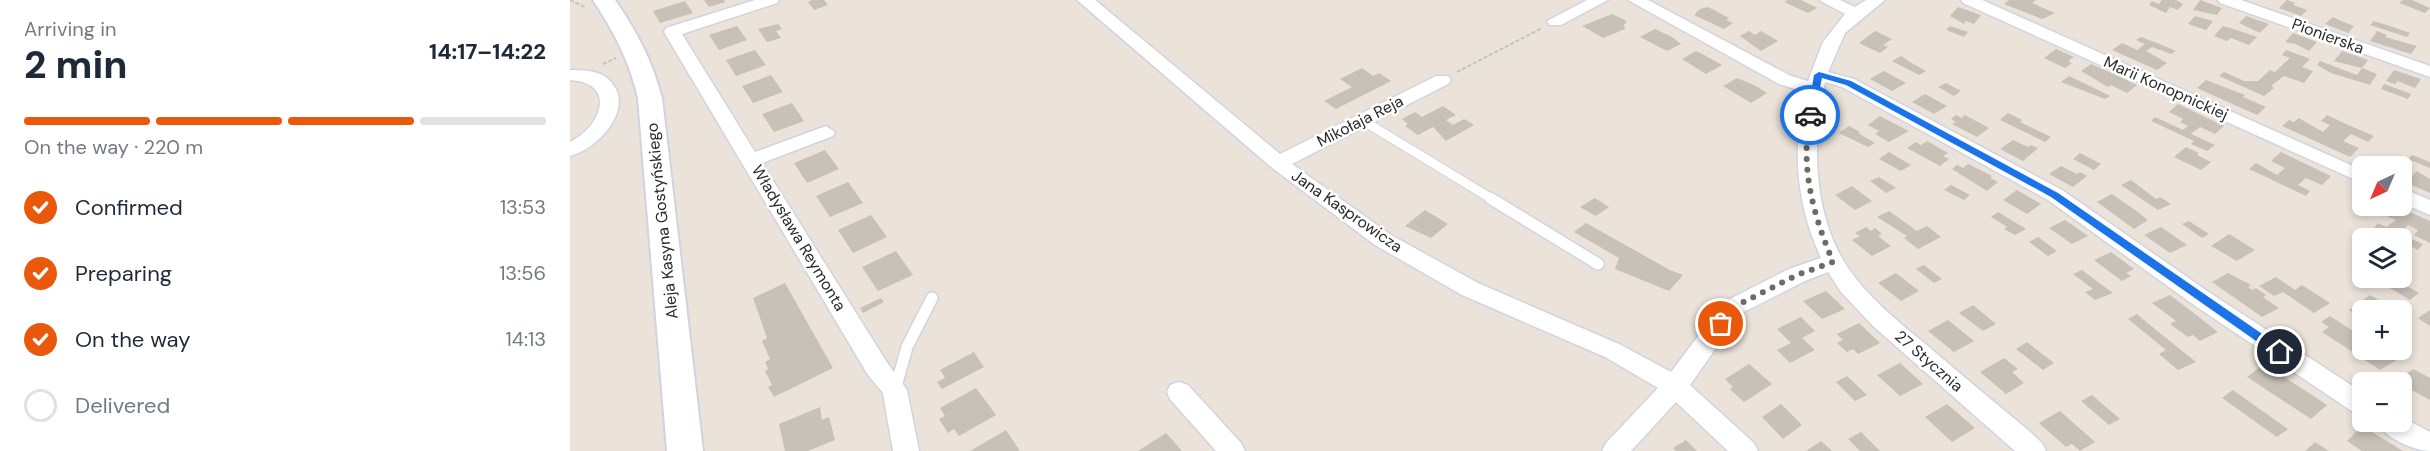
<!DOCTYPE html>
<meta charset="utf-8">
<style>
:root{--surface:#fff;--page:#f2f2f3;--text:#1f2937;--muted:#747a83;--line:#e0e1e3;--accent:#ea580c}
body{margin:0;font-family:"DM Sans",sans-serif;background:var(--page);color:var(--text);height:100vh;display:flex;flex-direction:column;font-size:22px;white-space:nowrap}
*{box-sizing:border-box;margin:0}
p{font-size:20px;color:var(--muted)}
.icon{flex:none;width:33px;height:33px;fill:none;stroke:currentColor;stroke-width:2;stroke-linecap:round;stroke-linejoin:round}
.map{position:relative;flex:1;overflow:hidden}
.side{display:flex;flex-direction:column;background:var(--surface);width:570px}
.side>*{flex:none}
.needle{width:39px;rotate:224deg}
.tools{position:absolute;left:1782px;top:156px;display:grid;gap:12px}
.tools a{display:grid;place-items:center;width:60px;height:60px;border-radius:9px;background:var(--surface);box-shadow:0 3px 9px #0003;font-size:30px}
.pin{position:absolute;display:grid;place-items:center;width:51px;height:51px;color:#fff;margin:-26px;border:3px solid #fff;border-radius:50%;box-shadow:0 2px 6px #0007}
.courier{position:absolute;display:grid;place-items:center;width:60px;height:60px;margin:-30px;border:4px solid #1a73e8;border-radius:50%;background:#fff;color:#222;box-shadow:0 2px 8px #0007}
.overview em{font-style:normal;font-weight:800}
.overview div{display:flex;flex-direction:column-reverse}
.overview{display:flex;align-items:center;justify-content:space-between;height:102px;padding:0 24px}
h1{font-size:39px;font-weight:800;line-height:45px}
.bar{display:grid;grid-template-columns:repeat(4,1fr);gap:9px 6px;align-content:center;height:72px;padding:0 24px}
.bar i{height:8px;border-radius:4px;background:var(--line)}
.bar .selected{background:var(--accent)}
.bar p{grid-column:span 4}
ol{padding:0 24px;list-style:none}
li{display:flex;align-items:center;gap:18px;height:66px}
li p{margin-inline-start:auto}
li .icon{padding:6px;border-radius:50%;background:var(--accent);color:#fff;stroke-width:4}
li:last-child{color:var(--muted)}
li i{width:33px;height:33px;border:3px solid var(--line);border-radius:50%}
main{display:flex;flex:1;min-height:0}
.map>svg:first-child{display:block}
</style>
<main>
<section class="side">
<div class="overview"><div><h1>2 min</h1><p>Arriving in</p></div><em>14:17–14:22</em></div>
<div class="bar"><i class="selected"></i><i class="selected"></i><i class="selected"></i><i></i><p>On the way · 220 m</p></div>
<ol>
<li><svg class="icon" aria-label="check" viewBox="0 0 24 24"><path d="M5 12l5 5 9-10"/></svg>Confirmed<p>13:53</p></li>
<li><svg class="icon" aria-label="check" viewBox="0 0 24 24"><path d="M5 12l5 5 9-10"/></svg>Preparing<p>13:56</p></li>
<li><svg class="icon" aria-label="check" viewBox="0 0 24 24"><path d="M5 12l5 5 9-10"/></svg>On the way<p>14:13</p></li>
<li><i></i>Delivered</li>
</ol>
</section>
<div class="map">
<svg width="1860" height="451" viewBox="0 0 1860 451">
<rect width="100%" height="100%" fill="#ebe3da"/>
<g fill="#c7c1b8">
<polygon points="134,0 154,0 155,2 139,7"/>
<polygon points="242,0 254,0 258,5 244,10 238,2"/>
<polygon points="1218,0 1231,0 1247,8 1238,13 1214,2"/>
<polygon points="1439,0 1466,0 1462,3 1485,13 1472,19 1434,4"/>
<polygon points="1592,0 1606,0 1613,4 1608,10 1600,7 1596,13 1579,5 1582,1 1589,4"/>
<polygon points="1630,0 1652,8 1647,15 1623,10"/>
<polygon points="1717,0 1725,3 1723,5 1737,10 1731,16 1709,8"/>
<polygon points="1833,0 1842,0 1860,8 1855,13 1829,3"/>
<polygon points="115,1 123,13 90,23 83,11"/>
<polygon points="1138,7 1159,18 1156,20 1163,23 1154,29 1124,15 1130,9"/>
<polygon points="1388,7 1411,15 1404,24 1396,21 1394,24 1380,16"/>
<polygon points="1042,14 1055,20 1057,22 1054,24 1055,29 1033,38 1012,26"/>
<polygon points="1625,16 1643,21 1636,30 1618,24"/>
<polygon points="1676,16 1699,24 1690,33 1669,23"/>
<polygon points="1763,17 1771,21 1784,26 1778,33 1755,24"/>
<polygon points="1804,21 1820,26 1840,33 1837,37 1800,25"/>
<polygon points="208,24 212,29 206,31 211,38 197,42 188,29"/>
<polygon points="167,26 177,40 149,50 139,35"/>
<polygon points="1380,26 1398,32 1394,37 1376,30"/>
<polygon points="1653,26 1664,29 1687,37 1679,45 1661,38 1657,41 1644,36"/>
<polygon points="1085,29 1102,37 1111,44 1097,51 1070,37"/>
<polygon points="1179,31 1185,35 1191,31 1208,41 1191,51 1170,36"/>
<polygon points="1305,31 1322,39 1313,45 1318,47 1310,53 1289,43"/>
<polygon points="1807,31 1817,35 1815,37 1847,46 1841,54 1800,41"/>
<polygon points="1723,33 1747,42 1739,51 1726,44 1715,42"/>
<polygon points="1571,37 1587,43 1606,51 1601,54 1582,47 1576,51 1597,63 1587,70 1542,50 1552,43 1567,50 1575,44 1566,40"/>
<polygon points="1486,49 1504,57 1498,61 1502,63 1495,68 1474,58"/>
<polygon points="185,50 196,65 166,76 156,60"/>
<polygon points="1716,50 1740,59 1732,67 1743,71 1734,83 1714,76 1701,86 1704,88 1694,96 1649,76 1654,72 1674,81 1688,81 1700,70 1705,72 1720,58 1712,55"/>
<polygon points="1126,51 1134,55 1152,65 1136,74 1112,59"/>
<polygon points="1772,51 1798,60 1792,68 1764,61"/>
<polygon points="1331,56 1340,62 1356,71 1349,75 1322,61"/>
<polygon points="1750,61 1787,75 1792,68 1807,74 1800,85 1761,73 1747,65"/>
<polygon points="1521,64 1544,74 1567,85 1557,93 1541,85 1538,87 1511,71"/>
<polygon points="792,68 803,76 809,73 821,81 766,109 754,101 782,87 770,79"/>
<polygon points="1824,70 1851,79 1845,88 1828,81 1825,84 1816,81"/>
<polygon points="1314,71 1336,83 1322,91 1300,79"/>
<polygon points="201,75 213,92 183,103 172,86"/>
<polygon points="1499,76 1524,88 1540,96 1535,99 1491,82"/>
<polygon points="1167,78 1184,85 1197,93 1181,103 1153,86"/>
<polygon points="1636,80 1675,95 1673,97 1696,107 1687,115 1627,88"/>
<polygon points="1376,83 1391,91 1384,96 1368,87"/>
<polygon points="1814,84 1841,94 1838,99 1811,89"/>
<polygon points="1355,94 1377,106 1364,114 1342,102"/>
<polygon points="222,103 234,121 204,132 192,114"/>
<polygon points="1608,104 1654,126 1645,134 1630,127 1621,134 1645,145 1637,151 1621,144 1624,141 1581,121 1585,117 1613,130 1618,126 1610,122 1613,119 1599,112"/>
<polygon points="873,106 886,115 876,120 883,125 894,119 904,125 876,141 863,127 848,135 835,126 838,124 832,119 845,112 852,117"/>
<polygon points="1438,113 1452,120 1450,122 1481,137 1475,142 1430,120"/>
<polygon points="1386,115 1391,118 1395,115 1419,128 1407,137 1382,124 1386,122 1381,119"/>
<polygon points="1757,115 1776,124 1804,136 1798,142 1781,134 1773,141 1789,148 1780,157 1712,126 1719,120 1724,122 1729,118 1753,132 1760,125 1751,121"/>
<polygon points="1310,116 1329,126 1339,131 1319,142 1305,134 1309,131 1298,125"/>
<polygon points="1279,126 1290,132 1288,133 1305,143 1298,147 1269,133"/>
<polygon points="1443,140 1458,147 1461,145 1468,148 1453,161 1430,149"/>
<polygon points="1357,141 1378,153 1373,156 1379,159 1370,166 1337,148 1346,142 1351,145"/>
<polygon points="1616,147 1629,153 1627,155 1641,162 1631,170 1604,157"/>
<polygon points="255,150 269,169 237,183 224,163"/>
<polygon points="1319,152 1341,165 1331,171 1309,159"/>
<polygon points="1711,152 1761,176 1752,185 1736,178 1728,185 1740,191 1736,196 1679,169 1686,163 1707,175 1715,168 1701,161"/>
<polygon points="1510,153 1531,164 1524,170 1503,159"/>
<polygon points="1842,155 1860,162 1860,168 1838,159"/>
<polygon points="1398,164 1422,176 1420,178 1428,182 1417,191 1382,169 1387,165 1393,168"/>
<polygon points="1491,166 1507,174 1510,172 1517,176 1503,187 1479,174"/>
<polygon points="1847,171 1860,179 1860,193 1835,182"/>
<polygon points="1309,177 1326,188 1316,193 1300,181"/>
<polygon points="1561,180 1586,199 1590,197 1601,204 1588,210 1551,185"/>
<polygon points="278,182 293,203 260,217 246,196"/>
<polygon points="1381,185 1400,195 1394,200 1374,190"/>
<polygon points="1282,186 1302,201 1285,210 1265,195"/>
<polygon points="1447,190 1471,204 1457,214 1433,200"/>
<polygon points="1542,194 1565,210 1578,220 1564,229 1527,202"/>
<polygon points="1025,198 1039,207 1026,216 1010,207"/>
<polygon points="1816,206 1826,206 1860,221 1860,243 1844,235 1848,230 1838,225 1831,234 1853,244 1848,250 1832,242 1832,238 1825,238 1804,228 1808,223 1816,227 1826,220 1810,213"/>
<polygon points="855,210 878,224 861,238 835,226"/>
<polygon points="1319,211 1347,231 1357,226 1371,237 1348,249 1334,238 1337,236 1307,217"/>
<polygon points="1428,212 1456,229 1445,235 1434,229 1437,227 1421,217"/>
<polygon points="301,215 317,237 283,253 268,230"/>
<polygon points="1495,220 1518,236 1502,244 1479,228"/>
<polygon points="1619,221 1639,234 1632,238 1612,224"/>
<polygon points="1016,223 1100,270 1113,275 1099,291 1045,269 1049,258 1004,232"/>
<polygon points="1296,227 1301,231 1305,228 1312,234 1308,236 1321,246 1302,256 1282,240 1290,236 1285,233"/>
<polygon points="1591,227 1617,245 1600,253 1574,235"/>
<polygon points="1659,234 1685,250 1667,261 1641,246"/>
<polygon points="1468,237 1487,251 1478,256 1459,242"/>
<polygon points="326,251 343,275 308,291 292,267"/>
<polygon points="1541,252 1564,269 1556,273 1561,276 1552,281 1524,260"/>
<polygon points="1354,265 1372,279 1364,283 1346,269"/>
<polygon points="1512,270 1532,285 1543,293 1525,300 1515,292 1523,289 1503,274"/>
<polygon points="1326,273 1349,291 1331,301 1308,283"/>
<polygon points="1658,273 1681,285 1678,287 1682,290 1686,288 1696,295 1693,297 1709,308 1692,317 1642,282"/>
<polygon points="1706,277 1725,290 1732,285 1760,303 1744,313 1713,292 1704,296 1689,286"/>
<polygon points="1824,279 1849,293 1840,300 1815,285"/>
<polygon points="215,283 263,368 204,397 198,387 202,385 195,371 198,369 195,362 200,359 192,341 197,338 183,298"/>
<polygon points="1256,291 1275,309 1252,319 1233,301"/>
<polygon points="1600,295 1625,314 1648,332 1630,341 1623,335 1618,337 1600,324 1606,321 1582,303"/>
<polygon points="1800,295 1826,310 1792,310 1792,319 1779,310"/>
<polygon points="311,298 314,302 293,313 290,308"/>
<polygon points="1403,305 1426,324 1413,331 1389,313"/>
<polygon points="1860,310 1860,326 1848,318"/>
<polygon points="1567,314 1586,330 1626,362 1608,370 1589,354 1596,350 1558,319"/>
<polygon points="1760,316 1792,337 1792,350 1811,350 1827,360 1810,370 1752,332 1759,327 1751,322"/>
<polygon points="1231,317 1245,331 1232,338 1245,350 1220,363 1207,350 1221,343 1207,329"/>
<polygon points="1378,320 1404,341 1384,352 1358,331"/>
<polygon points="1289,323 1310,343 1288,354 1283,349 1277,352 1267,343 1273,340 1267,334"/>
<polygon points="1457,342 1484,363 1473,370 1446,349"/>
<polygon points="404,352 414,367 372,389 367,382 375,378 370,370"/>
<polygon points="1434,358 1448,369 1442,372 1454,383 1436,394 1410,372"/>
<polygon points="1330,363 1353,384 1330,396 1307,375"/>
<polygon points="1179,364 1202,384 1174,402 1160,389 1163,387 1155,379"/>
<polygon points="1694,364 1725,384 1757,405 1741,419 1677,377"/>
<polygon points="1843,369 1860,378 1860,400 1827,382"/>
<polygon points="1277,376 1297,395 1285,401 1266,382"/>
<polygon points="406,388 426,415 389,436 384,429 378,433 369,419 375,416 370,408"/>
<polygon points="1663,390 1691,410 1718,429 1707,437 1652,398"/>
<polygon points="1522,395 1550,419 1539,425 1511,401"/>
<polygon points="1211,404 1232,425 1213,439 1192,417"/>
<polygon points="1377,404 1405,428 1382,442 1355,417"/>
<polygon points="250,407 252,420 259,417 265,440 238,451 215,451 209,424"/>
<polygon points="1490,411 1525,442 1510,451 1502,444 1496,447 1469,423"/>
<polygon points="1792,426 1833,451 1792,451 1777,441"/>
<polygon points="436,430 450,451 400,451"/>
<polygon points="1291,432 1310,451 1290,451 1278,439"/>
<polygon points="596,433 612,451 568,451"/>
<polygon points="1116,440 1127,451 1106,451 1103,448"/>
<polygon points="1251,441 1262,451 1236,451"/>
<polygon points="1745,442 1759,451 1735,451"/>
</g>
<g fill="none" stroke-linecap="round" stroke-linejoin="round">
<defs>
<polyline id="lane-far1" points="792,120 922,199"/>
<g id="lane">
<polyline points="920,198 1028,264"/>
<polyline points="325,390 337,347 362,298"/>
</g>
<g id="street">
<polygon points="185,0 209,0 207,3 112,34 185,152 256,126 265,132 263,136 192,163 316,361 337,390 349,451 323,451 313,393 298,375 94,32 96,28"/>
<path d="M507 0H525L710 154 866 76H878L881 80 878 84 722 164 821 235 908 283 1051 345 1101 372 1154 302 1219 269 1251 258C1226 204 1222 150 1235 92L1209 84 1058 0H1078L1221 76 1238 81 1253 42 1275 14 1249 0H1270L1285 7 1296 0H1315L1275 33 1258 72 1284 79 1492 190 1640 293 1792 392V415L1783 412 1624 305 1478 200 1272 87 1255 82C1242 143 1242 213 1278 268 1298 297 1326 320 1353 342 1388 372 1423 401 1458 430L1472 443 1476 451H1445L1303 326 1271 292 1258 272 1235 281 1170 314 1120 385 1184 443 1188 451H1158L1106 402 1061 451H1032L1036 443 1088 388 1035 357 892 295 805 245 701 167Z"/>
<polygon points="1017,0 1038,0 991,25 979,25 977,21"/>
<polygon points="1391,0 1412,0 1792,170 1792,183 1393,3"/>
<polygon points="1648,0 1671,0 1860,66 1860,77 1650,3"/>
<path d="M0 70C12 70 27 70 37 78 69 105 29 149 0 156V142C31 127 48 83 0 80Z"/>
<polygon points="1832,188 1860,200 1860,215 1832,203"/>
<polygon points="609,382 618,385 671,443 675,451 646,451 600,399 597,392 600,385"/>
<path d="M1832 417 1860 432V451C1844 451 1814 437 1806 422H1832Z"/>
</g>
<path id="secondary" d="M23 0H45C67 32 82 60 92 98L133 451H97L68 98C59 60 44 32 23 0Z"/>
</defs>
<use href="#lane-far1" stroke="#cfd4e2" stroke-width="11"/>
<use href="#lane" stroke="#cfd4e2" stroke-width="14"/>
<use href="#street" stroke="#cfd4e2" stroke-width="3"/>
<use href="#secondary" stroke="#cfd4e2" stroke-width="4"/>
<g stroke="#c3c3c3" stroke-width="2" stroke-dasharray="4 2" stroke-linecap="butt">
<polyline points="0,0 15,7"/>
<polyline points="33,64 46,58"/>
<polyline points="887,72 972,28"/>
</g>
<use href="#lane-far1" stroke="#fff" stroke-width="9"/>
<use href="#lane" stroke="#fff" stroke-width="11"/>
<use href="#street" fill="#fff" fill-rule="evenodd"/>
<use href="#secondary" fill="#fff" fill-rule="evenodd"/>
</g>
<polygon fill="#1a73e8" points="1249,72 1281,81 1488,193 1714,349 1714,355 1706,355 1481,197 1276,85 1252,78 1244,115 1237,117 1244,75"/>
<g fill="none" stroke-linecap="round" stroke-linejoin="round">
<path stroke="#6d6a67" stroke-width="6" stroke-dasharray="0 10.8" d="M1151 324 1162 308 1227 275 1263 262C1243 214 1230 168 1240 115"/>
</g>
<g text-anchor="middle" dominant-baseline="central" stroke-width="5" stroke-linejoin="round" paint-order="stroke">
<g font-size="16" fill="#292929" stroke="#fff">
<text transform="translate(1758 36) rotate(20)">Pionierska</text>
<text transform="translate(1596 88) rotate(24)">Marii Konopnickiej</text>
<text transform="translate(790 121) rotate(-27)">Mikołaja Reja</text>
<text transform="translate(777 211) rotate(35)">Jana Kasprowicza</text>
<text transform="translate(92 221) rotate(-96)">Aleja Kasyna Gostyńskiego</text>
<text transform="translate(229 238) rotate(59)">Władysława Reymonta</text>
<text transform="translate(1359 361) rotate(41)">27 Stycznia</text>
</g>
</g>
</svg>
<div class="tools">
<a><svg class="needle" viewBox="-14 -14 28 28"><path d="M0-13l5 13h-10z" fill="#e53935"/><path d="M0 13l5-13h-10z" fill="#747a83"/></svg></a>
<a><svg class="icon" aria-label="layers" viewBox="0 0 24 24"><path d="M12 4l9 5-9 5-9-5zM3 14l9 5 9-5"/></svg></a>
<a>+</a>
<a>−</a>
</div>
<div class="pin" style="left:1151px;top:324px;background:#ea580c"><svg class="icon" aria-label="bag" viewBox="0 0 24 24"><path d="M5 8h14l-1 12H6zM9 8a3 3 0 0 1 6 0"/></svg></div>
<div class="pin" style="left:1710px;top:352px;background:#1f2937"><svg class="icon" aria-label="home" viewBox="0 0 24 24"><path d="M3 11l9-7 9 7M6 9v11h12V9"/></svg></div>
<div class="courier" style="left:1240px;top:115px"><svg class="icon" aria-label="car" viewBox="0 0 24 24"><path d="M5 17H2v-5l4-1 3-4h7l3 4 3 1v5h-3M9 17h6M6 11h13"/><circle cx="7" cy="17" r="2"/><circle cx="17" cy="17" r="2"/></svg></div>
</div>
</main>
